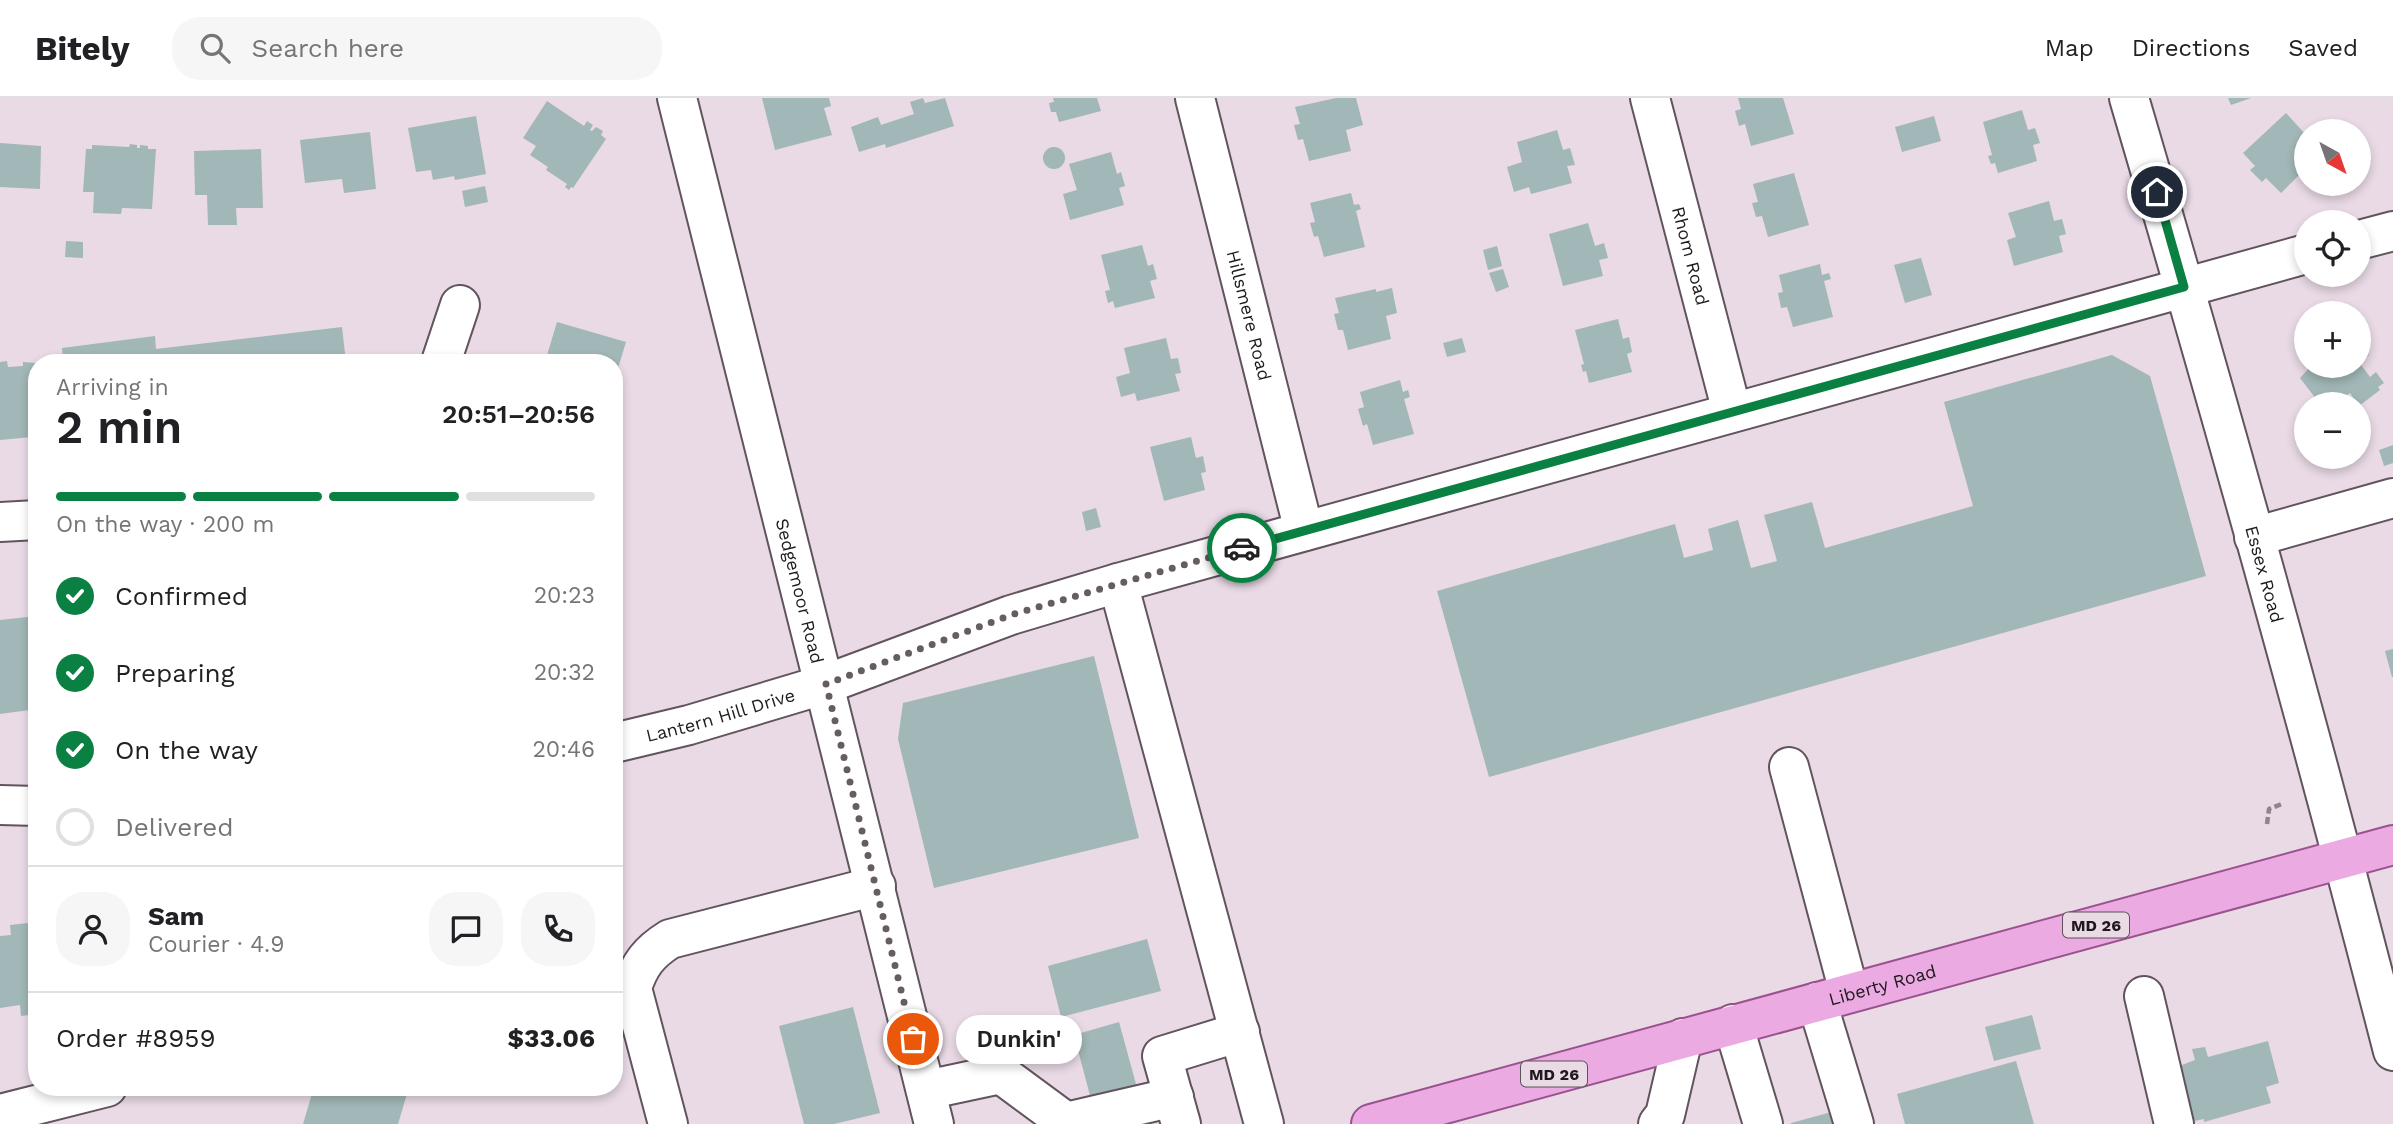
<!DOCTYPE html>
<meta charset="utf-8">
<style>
:root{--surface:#fff;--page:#f6f6f6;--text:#202124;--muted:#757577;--line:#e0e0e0;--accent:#0b8043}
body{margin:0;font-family:"Work Sans",sans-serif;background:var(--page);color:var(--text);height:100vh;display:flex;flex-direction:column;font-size:26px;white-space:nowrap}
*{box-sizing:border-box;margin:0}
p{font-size:23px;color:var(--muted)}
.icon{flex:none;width:38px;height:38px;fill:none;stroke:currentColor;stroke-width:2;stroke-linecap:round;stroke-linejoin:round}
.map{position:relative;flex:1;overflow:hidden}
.side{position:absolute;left:28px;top:256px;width:595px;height:742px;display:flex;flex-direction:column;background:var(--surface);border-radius:28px;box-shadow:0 4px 10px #0003}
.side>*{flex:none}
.needle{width:46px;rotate:140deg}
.tools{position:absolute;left:2294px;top:21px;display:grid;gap:14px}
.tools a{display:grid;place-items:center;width:77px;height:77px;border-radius:50%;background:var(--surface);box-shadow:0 4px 10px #0003;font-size:35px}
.pin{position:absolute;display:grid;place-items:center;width:60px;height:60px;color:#fff;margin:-30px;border:4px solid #fff;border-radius:50%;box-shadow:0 2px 7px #0007}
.courier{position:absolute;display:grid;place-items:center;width:70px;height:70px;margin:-35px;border:5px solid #0b8043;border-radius:50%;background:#fff;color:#222;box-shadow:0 2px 9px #0007}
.bubble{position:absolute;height:49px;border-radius:24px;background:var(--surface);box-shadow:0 4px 10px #0003;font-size:23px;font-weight:600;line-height:49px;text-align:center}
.summary em{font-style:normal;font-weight:600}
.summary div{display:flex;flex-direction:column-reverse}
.summary{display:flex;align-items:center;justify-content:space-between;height:119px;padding:0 28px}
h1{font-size:46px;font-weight:600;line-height:52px}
.bar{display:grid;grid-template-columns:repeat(4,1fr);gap:10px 7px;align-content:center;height:84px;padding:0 28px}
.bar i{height:9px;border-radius:5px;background:var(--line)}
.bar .selected{background:var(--accent)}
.bar p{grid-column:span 4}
.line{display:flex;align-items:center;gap:18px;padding:0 28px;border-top:2px solid var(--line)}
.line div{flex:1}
.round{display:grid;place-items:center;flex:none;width:74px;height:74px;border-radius:28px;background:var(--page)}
ol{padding:0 28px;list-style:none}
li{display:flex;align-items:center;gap:21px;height:77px}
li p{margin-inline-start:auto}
li .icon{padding:7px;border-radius:50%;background:var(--accent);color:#fff;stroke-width:4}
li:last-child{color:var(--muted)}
li i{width:38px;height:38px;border:4px solid var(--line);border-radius:50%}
header{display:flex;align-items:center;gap:42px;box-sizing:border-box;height:98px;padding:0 35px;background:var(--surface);border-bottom:2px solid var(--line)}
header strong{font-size:33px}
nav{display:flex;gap:38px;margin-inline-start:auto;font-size:24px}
.search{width:490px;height:63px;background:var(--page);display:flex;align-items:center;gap:18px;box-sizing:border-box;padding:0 24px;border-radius:28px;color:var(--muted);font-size:26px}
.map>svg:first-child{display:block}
</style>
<header>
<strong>Bitely</strong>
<div class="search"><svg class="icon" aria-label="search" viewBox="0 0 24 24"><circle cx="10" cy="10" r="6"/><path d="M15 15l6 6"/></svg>Search here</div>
<nav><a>Map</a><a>Directions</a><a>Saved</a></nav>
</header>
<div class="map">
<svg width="2393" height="1026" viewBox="0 0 2393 1026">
<rect width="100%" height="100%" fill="#e9dae6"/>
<g fill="#a2b7b7">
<polygon points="762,0 829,0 831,8 824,10 832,37 775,52"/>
<polygon points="923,0 925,5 945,0 954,28 886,50 885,46 859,54 851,29 878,19 881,27 914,16 910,4"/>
<polygon points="1053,0 1097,0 1101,13 1059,24 1056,14 1051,14 1049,5 1054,4"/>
<polygon points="1336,0 1356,0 1363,27 1346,32 1351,53 1309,63 1303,41 1298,42 1294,27 1300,26 1295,9"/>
<polygon points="1738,0 1783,0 1794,36 1751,48 1745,26 1739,28 1735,13 1741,11"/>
<polygon points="2228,0 2251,0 2231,7"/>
<polygon points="547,3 584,28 587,23 593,27 590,32 592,33 596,29 603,33 601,37 606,41 573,90 571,89 569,92 565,89 567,86 546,72 548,69 530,57 536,48 523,40"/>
<polygon points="2022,12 2028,32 2035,30 2040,45 2033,47 2037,63 1998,75 1995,65 1991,66 1988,58 1992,57 1983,24"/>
<polygon points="2286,15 2306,37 2306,70 2281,95 2266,80 2262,84 2250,72 2255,68 2243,55"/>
<polygon points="476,18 486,76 455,82 454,78 433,82 431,72 416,74 408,30"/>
<polygon points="1934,18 1941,43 1902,54 1895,29"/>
<polygon points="1557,32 1563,52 1570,50 1575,67 1567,68 1572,85 1531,96 1529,89 1514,94 1507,69 1522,64 1517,44"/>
<polygon points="370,34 376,91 344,95 342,81 305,85 300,42"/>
<polygon points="0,45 41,48 40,91 0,89"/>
<polygon points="130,46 137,47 137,50 140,50 140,47 148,48 148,51 156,51 152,111 122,110 121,116 93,115 94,94 83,94 86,51 92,51 92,47 129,49"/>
<circle cx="1054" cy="60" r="11"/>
<polygon points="261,51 263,110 236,110 237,127 208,127 207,97 195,97 194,53"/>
<polygon points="1111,54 1117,76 1121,74 1125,88 1119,90 1124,107 1070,122 1063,96 1077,92 1069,66"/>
<polygon points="1794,75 1809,127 1768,139 1762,118 1756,119 1752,105 1758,104 1753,86"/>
<polygon points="485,88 488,104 465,109 462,93"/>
<polygon points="1351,95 1354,107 1359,106 1361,111 1356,113 1365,149 1324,159 1318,138 1314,139 1310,125 1315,124 1310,105"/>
<polygon points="2049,103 2054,123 2062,121 2066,136 2059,138 2063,154 2014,168 2007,142 2016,139 2008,115"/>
<polygon points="1588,125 1595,148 1604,145 1608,160 1599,162 1603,178 1563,188 1549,136"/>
<polygon points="66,143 83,144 83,160 65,159"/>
<polygon points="1142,147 1148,168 1153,166 1157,181 1150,183 1155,200 1115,210 1113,203 1108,205 1105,193 1110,192 1101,157"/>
<polygon points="1497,148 1502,168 1488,172 1483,152"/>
<polygon points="1921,160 1932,197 1905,205 1894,167"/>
<polygon points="1820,166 1822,177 1829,175 1831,181 1824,183 1833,219 1793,229 1787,209 1781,210 1778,195 1783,194 1779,177"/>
<polygon points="1503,171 1509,189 1496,194 1489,175"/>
<polygon points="1392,190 1397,215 1386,218 1391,241 1348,252 1343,232 1338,232 1334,216 1339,215 1335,200 1376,191 1376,194"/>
<polygon points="1618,221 1623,241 1629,239 1632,254 1627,256 1632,274 1589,285 1586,273 1583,274 1581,267 1584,266 1575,232"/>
<polygon points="557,224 626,244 615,280 614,264 545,264"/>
<polygon points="342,229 346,264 63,264 62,250 155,238 156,251"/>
<polygon points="1166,240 1171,261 1178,260 1181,275 1175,276 1180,293 1137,303 1135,295 1121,299 1116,279 1130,275 1124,250"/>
<polygon points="1462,240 1466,254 1447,259 1443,245"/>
<polygon points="2359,243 2369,257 2359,264 2370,279 2376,274 2384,285 2378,289 2380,292 2359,308 2350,295 2334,306 2320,306 2300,280 2311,268 2359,268"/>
<polygon points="2112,257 2150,278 2206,478 1489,679 1437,493 1675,426 1684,460 1713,452 1708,431 1738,422 1751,470 1777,463 1764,417 1812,404 1825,450 1973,408 1944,304"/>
<polygon points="7,263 8,269 23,268 23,264 37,265 37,330 31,331 32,339 0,342 0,264"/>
<polygon points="1400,282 1403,294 1408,292 1410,299 1404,301 1414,336 1373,347 1367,326 1363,328 1358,311 1364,309 1360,294"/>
<polygon points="614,285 622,288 615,314 614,314"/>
<polygon points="1191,339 1196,360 1203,358 1206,374 1201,375 1205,392 1164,403 1150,349"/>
<polygon points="2393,347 2393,365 2384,368 2379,352"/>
<polygon points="1096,410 1101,429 1086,433 1082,414"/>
<polygon points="37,518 37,611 0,616 0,522"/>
<polygon points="2393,551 2393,579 2392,579 2385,553"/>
<polygon points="1094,558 1139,740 934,790 898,641 903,605"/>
<polygon points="37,824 37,916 21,918 20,907 0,910 0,838 11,837 10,827"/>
<polygon points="1147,841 1161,893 1061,919 1048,868"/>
<polygon points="853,909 880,1015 834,1026 804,1026 779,928"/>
<polygon points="2032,917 2041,951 1994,963 1985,929"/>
<polygon points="1119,924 1139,997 1093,1009 1074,937"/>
<polygon points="2268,943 2279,985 2266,989 2271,1005 2204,1024 2204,1021 2189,1024 2174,970 2195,962 2192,951 2205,949 2208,959"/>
<polygon points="2016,963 2034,1026 1905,1026 1897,996"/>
<polygon points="314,989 409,989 398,1026 303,1026"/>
<polygon points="1839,1012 1843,1026 1791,1026 1791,1025"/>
</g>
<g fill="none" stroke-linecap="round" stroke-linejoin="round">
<defs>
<g id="minor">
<path id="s1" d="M677 0 934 1026"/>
<path id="s2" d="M1195 0 1304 433"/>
<path id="s3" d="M1650 0 1732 314"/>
<path id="s4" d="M2129 0C2222 316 2311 634 2393 953"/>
<polyline points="2359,142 2393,133"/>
<polyline points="441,264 460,207"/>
<polyline points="0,424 37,422"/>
<polyline points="2254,439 2393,400"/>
<polyline points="1118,485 1264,1026"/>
<path id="s5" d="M614 645 689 627 826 586 1011 517 1118 485 2306 156"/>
<polyline points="1789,669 1849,894"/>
<polyline points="0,707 37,708"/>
<polyline points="2144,898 2174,1026"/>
<polyline points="1817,904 1854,1026"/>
<polyline points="1733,926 1763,1026"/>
<polyline points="926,992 1001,976 1066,1024"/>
<polyline points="0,1016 107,989"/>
<path d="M668 1026 632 890C639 867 649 854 670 841L876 788"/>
<polyline points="1066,1026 1066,1024 1174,999"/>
<polyline points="1181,1026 1162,958 1240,934"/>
<polyline points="1658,1026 1665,1017 1683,940"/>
</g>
<g id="major">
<path id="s6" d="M1371 1026 2393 747"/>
</g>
</defs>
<use href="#minor" stroke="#61545e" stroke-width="42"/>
<use href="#major" stroke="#9a528f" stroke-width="42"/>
<polyline stroke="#8e848c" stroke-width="4.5" stroke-dasharray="7 3.5" stroke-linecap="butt" points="2267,726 2269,711 2284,705"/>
<use href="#minor" stroke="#fff" stroke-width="38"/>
<use href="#major" stroke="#ebaae1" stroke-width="38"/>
</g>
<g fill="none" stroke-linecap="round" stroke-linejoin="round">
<polyline stroke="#655d63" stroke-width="7" stroke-dasharray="0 12.6" points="913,941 826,586 1011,517 1242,450"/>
<polyline stroke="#0b8043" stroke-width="9" points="1242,450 2184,189 2157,94"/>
</g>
<g text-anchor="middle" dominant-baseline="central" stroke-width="5" stroke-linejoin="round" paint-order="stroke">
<g fill="#e9dae6" stroke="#5b5359" stroke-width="2">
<rect x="2063" y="814.5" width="66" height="25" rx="5"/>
<rect x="1521" y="963.5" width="66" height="25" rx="5"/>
</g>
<g font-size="16" font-weight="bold" fill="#1e191d">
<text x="2096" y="827">MD 26</text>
<text x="1554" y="976">MD 26</text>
</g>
<g font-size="18" fill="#1e191d" stroke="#e9dae6">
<text stroke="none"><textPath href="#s3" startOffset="163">Rhom Road</textPath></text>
<text stroke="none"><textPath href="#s2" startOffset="224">Hillsmere Road</textPath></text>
<text stroke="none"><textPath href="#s4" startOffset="495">Essex Road</textPath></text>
<text stroke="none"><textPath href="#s1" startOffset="508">Sedgemoor Road</textPath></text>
<text stroke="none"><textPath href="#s5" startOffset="110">Lantern Hill Drive</textPath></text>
<text stroke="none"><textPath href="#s6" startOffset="530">Liberty Road</textPath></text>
</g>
</g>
</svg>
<div class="tools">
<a><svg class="needle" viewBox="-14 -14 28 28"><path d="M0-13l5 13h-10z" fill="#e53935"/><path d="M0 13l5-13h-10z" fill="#757577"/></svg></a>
<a><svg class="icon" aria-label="locate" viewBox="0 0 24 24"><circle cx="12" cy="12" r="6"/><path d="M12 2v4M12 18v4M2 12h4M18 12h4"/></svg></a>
<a>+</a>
<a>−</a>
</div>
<div class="pin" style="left:913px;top:941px;background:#ea580c"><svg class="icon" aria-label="bag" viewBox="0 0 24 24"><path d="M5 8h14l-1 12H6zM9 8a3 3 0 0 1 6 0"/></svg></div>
<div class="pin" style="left:2157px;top:94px;background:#1f2937"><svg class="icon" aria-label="home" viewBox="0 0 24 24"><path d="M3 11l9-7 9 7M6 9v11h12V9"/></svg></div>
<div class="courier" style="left:1242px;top:450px"><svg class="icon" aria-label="car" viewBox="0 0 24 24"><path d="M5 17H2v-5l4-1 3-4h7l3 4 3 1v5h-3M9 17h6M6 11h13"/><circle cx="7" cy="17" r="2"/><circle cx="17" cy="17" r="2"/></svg></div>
<div class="bubble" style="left:956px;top:917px;width:126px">Dunkin'</div>
<section class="side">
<div class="summary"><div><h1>2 min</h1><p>Arriving in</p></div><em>20:51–20:56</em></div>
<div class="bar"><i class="selected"></i><i class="selected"></i><i class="selected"></i><i></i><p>On the way · 200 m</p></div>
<ol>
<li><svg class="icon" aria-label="check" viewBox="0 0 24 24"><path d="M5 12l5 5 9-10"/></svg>Confirmed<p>20:23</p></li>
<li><svg class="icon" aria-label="check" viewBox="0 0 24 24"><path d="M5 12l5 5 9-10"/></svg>Preparing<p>20:32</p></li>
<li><svg class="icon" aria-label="check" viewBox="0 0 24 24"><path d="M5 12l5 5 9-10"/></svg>On the way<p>20:46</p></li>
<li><i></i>Delivered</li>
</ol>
<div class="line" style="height:126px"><a class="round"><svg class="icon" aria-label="person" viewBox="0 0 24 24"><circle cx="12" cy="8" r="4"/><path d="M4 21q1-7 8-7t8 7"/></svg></a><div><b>Sam</b><p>Courier · 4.9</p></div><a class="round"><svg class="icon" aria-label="chat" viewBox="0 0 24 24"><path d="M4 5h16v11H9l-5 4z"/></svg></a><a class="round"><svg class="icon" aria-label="phone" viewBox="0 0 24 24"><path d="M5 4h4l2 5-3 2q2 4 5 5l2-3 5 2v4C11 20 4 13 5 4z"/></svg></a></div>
<div class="line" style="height:91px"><div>Order #8959</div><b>$33.06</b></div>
</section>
</div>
